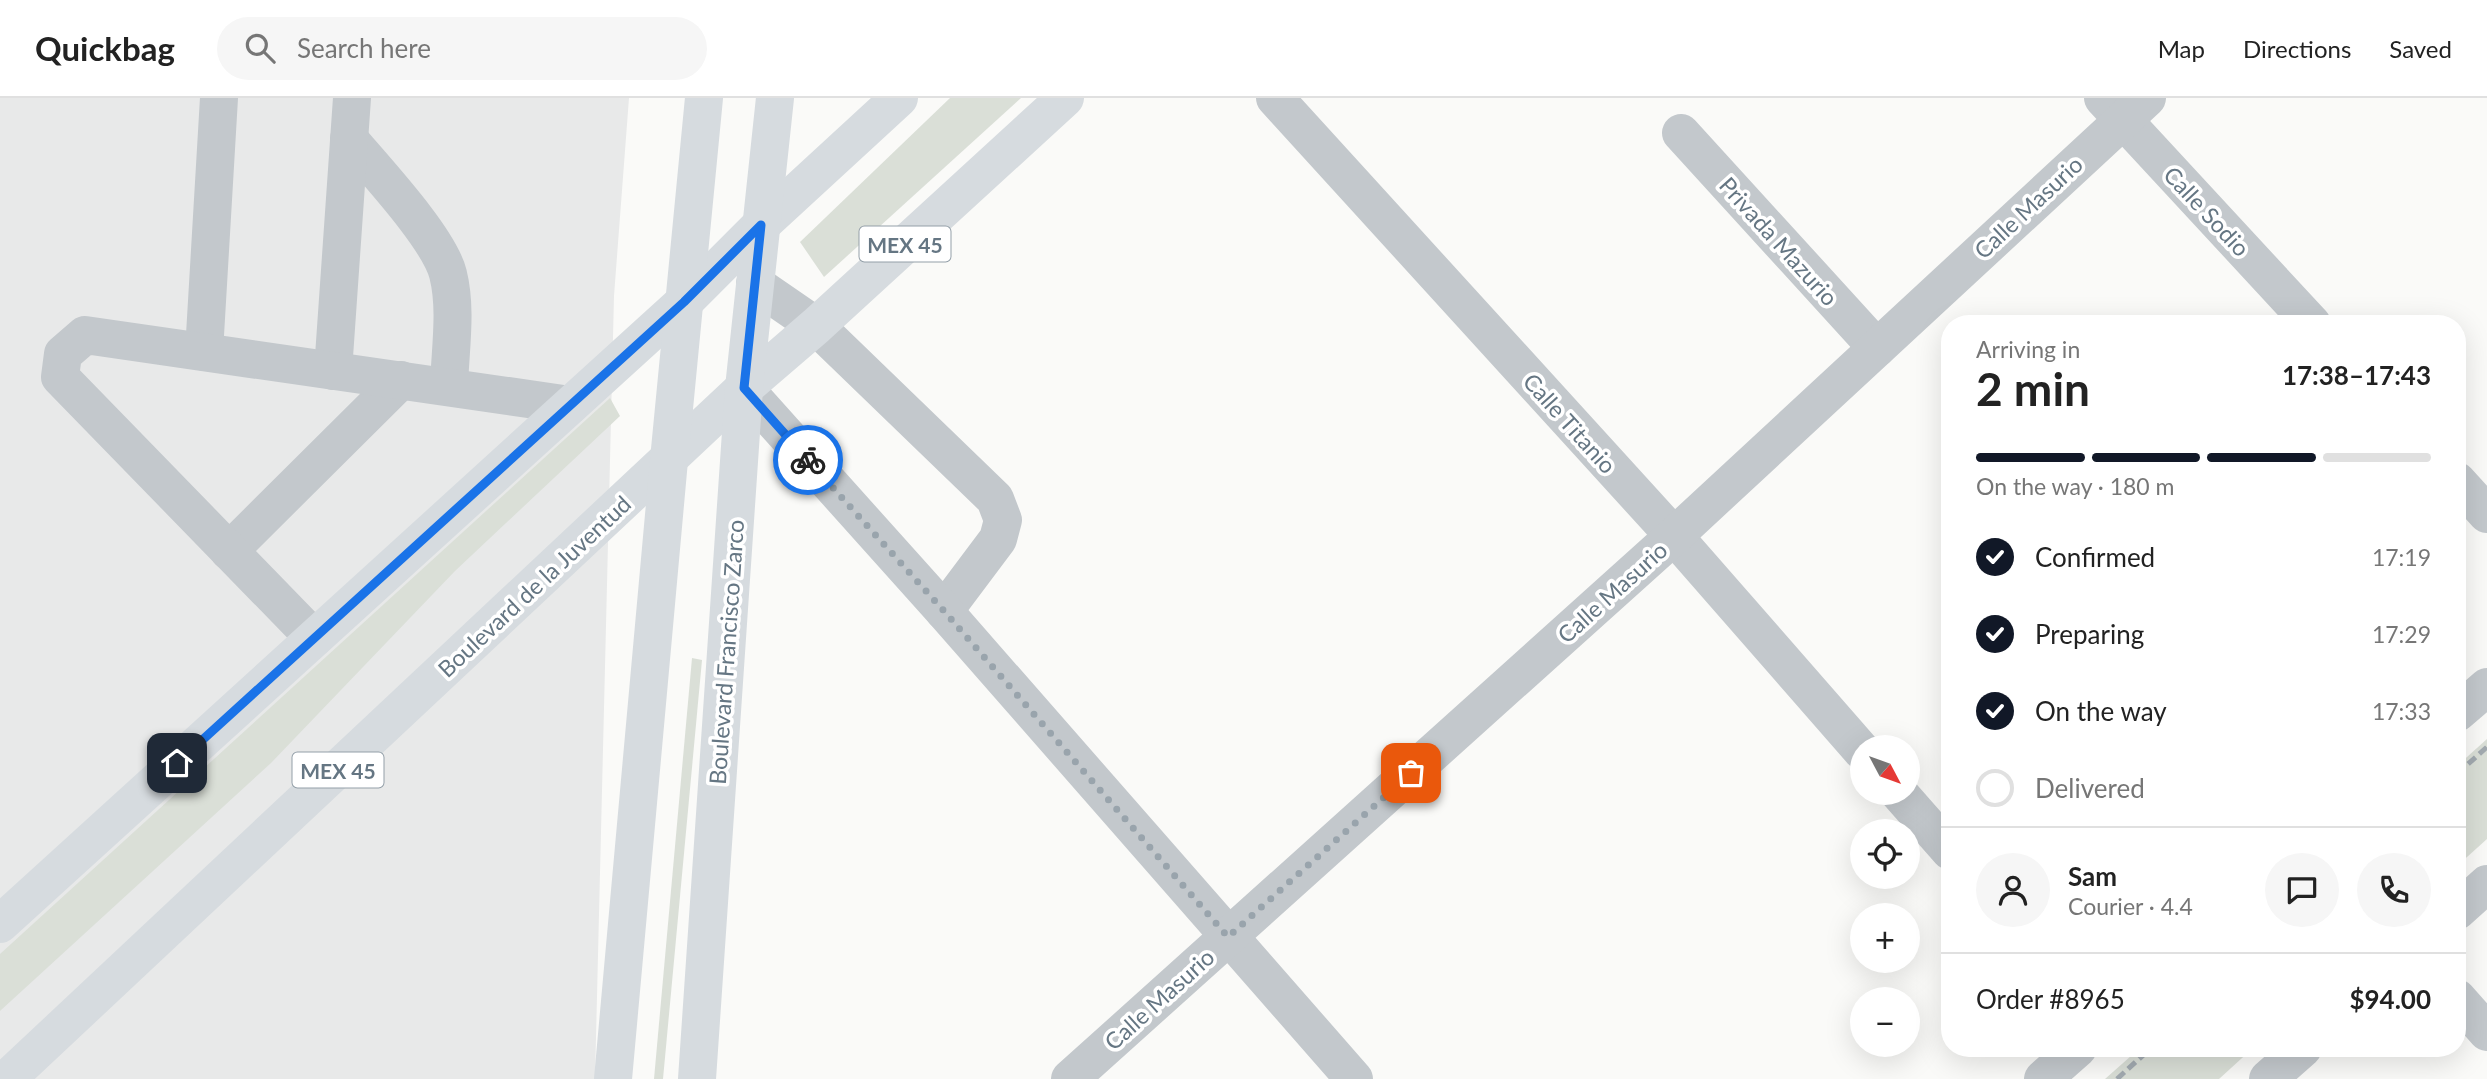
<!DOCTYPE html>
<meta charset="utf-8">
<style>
:root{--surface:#fff;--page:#f6f6f6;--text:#222;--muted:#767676;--line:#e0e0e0;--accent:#111827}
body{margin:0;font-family:Lato,sans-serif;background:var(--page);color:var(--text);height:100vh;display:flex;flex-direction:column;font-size:26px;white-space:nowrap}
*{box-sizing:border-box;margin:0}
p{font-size:23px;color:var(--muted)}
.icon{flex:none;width:38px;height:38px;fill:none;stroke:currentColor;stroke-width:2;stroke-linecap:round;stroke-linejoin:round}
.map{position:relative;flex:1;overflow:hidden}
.side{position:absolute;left:1941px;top:217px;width:525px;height:742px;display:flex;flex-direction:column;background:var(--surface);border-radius:28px;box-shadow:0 7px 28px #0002}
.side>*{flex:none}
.needle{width:46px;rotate:131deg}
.fabs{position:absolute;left:1850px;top:637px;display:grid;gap:14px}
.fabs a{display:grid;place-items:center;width:70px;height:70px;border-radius:50%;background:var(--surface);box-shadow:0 7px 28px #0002;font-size:35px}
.pin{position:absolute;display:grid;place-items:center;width:60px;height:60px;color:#fff;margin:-30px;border-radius:14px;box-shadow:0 4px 10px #0006}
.courier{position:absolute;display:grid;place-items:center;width:70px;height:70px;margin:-35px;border:5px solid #1a73e8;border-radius:50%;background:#fff;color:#222;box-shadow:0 2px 9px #0007}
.overview em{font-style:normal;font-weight:700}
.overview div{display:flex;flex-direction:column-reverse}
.overview{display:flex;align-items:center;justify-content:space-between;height:119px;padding:0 35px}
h1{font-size:46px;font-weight:700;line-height:52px}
.bar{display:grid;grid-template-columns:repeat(4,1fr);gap:10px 7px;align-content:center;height:84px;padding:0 35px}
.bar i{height:9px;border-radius:5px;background:var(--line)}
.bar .active{background:var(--accent)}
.bar p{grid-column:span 4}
.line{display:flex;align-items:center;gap:18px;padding:0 35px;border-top:2px solid var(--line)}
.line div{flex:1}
.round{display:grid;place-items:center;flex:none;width:74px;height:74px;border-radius:37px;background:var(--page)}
ol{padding:0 35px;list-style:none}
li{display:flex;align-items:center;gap:21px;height:77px}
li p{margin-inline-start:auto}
li .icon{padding:7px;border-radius:50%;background:var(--accent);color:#fff;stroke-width:4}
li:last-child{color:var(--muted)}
li i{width:38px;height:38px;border:4px solid var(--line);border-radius:50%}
header{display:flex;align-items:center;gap:42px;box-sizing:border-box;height:98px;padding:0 35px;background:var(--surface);border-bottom:2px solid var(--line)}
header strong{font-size:33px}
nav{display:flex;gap:38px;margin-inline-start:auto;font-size:24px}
.search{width:490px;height:63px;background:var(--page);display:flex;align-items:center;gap:18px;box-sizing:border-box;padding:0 24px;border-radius:38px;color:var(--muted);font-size:26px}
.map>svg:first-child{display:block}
</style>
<header>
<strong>Quickbag</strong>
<div class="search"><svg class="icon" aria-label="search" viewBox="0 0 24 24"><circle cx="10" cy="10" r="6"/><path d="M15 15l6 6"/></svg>Search here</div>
<nav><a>Map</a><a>Directions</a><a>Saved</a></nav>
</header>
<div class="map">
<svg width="2487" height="981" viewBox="0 0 2487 981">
<rect width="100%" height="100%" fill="#fafaf8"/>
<polygon fill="#e8e9e9" points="0,0 629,0 614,198 595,981 0,981"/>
<g fill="#dadfd7">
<polygon points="950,0 1021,0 824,179 800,144"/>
<polygon points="610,300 620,318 455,473 271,665 0,913 0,856"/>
<polygon points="692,560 702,562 663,981 654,981"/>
<polygon points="2487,641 2487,741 2457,768 2457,668"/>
<polygon points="2140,950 2253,950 2219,981 2105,981"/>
</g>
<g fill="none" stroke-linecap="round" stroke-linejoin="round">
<g stroke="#c3c8cc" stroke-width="38">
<polyline points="1275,0 1674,438 1862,653"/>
<polyline points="2103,0 2312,226"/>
<polyline points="1681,35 1877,250"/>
<path d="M349 41C375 72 439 140 448 176 457 212 450 252 449 289"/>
<polyline points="755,186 816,228 995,401 1003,422 998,441 944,513"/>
<polyline points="204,254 219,0"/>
<polyline points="333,273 352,0"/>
<polyline points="744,290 944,513 1354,981"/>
<polyline points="2457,383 2487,416"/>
<polyline points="229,453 401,282"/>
<polyline points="314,540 60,279 63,256 85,237 570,307"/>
<polyline points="2457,615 2487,589"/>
<polyline points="1899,695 1950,753"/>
<polyline points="2457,813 2487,786"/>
<polyline points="2457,900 2487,934"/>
<polyline points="1070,981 1674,438 2147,0"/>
<polyline points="2043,981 2078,950"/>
<polyline points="2268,981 2303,950"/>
</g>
<g stroke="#d6dbdf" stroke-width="38">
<polyline points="0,826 684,204 761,127 899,0"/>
<polyline points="7,981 744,290 816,228 1065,0"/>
<polyline points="613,981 669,362 704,0"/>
<polyline points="697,981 744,290 775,0"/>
</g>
<g stroke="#a2aab0" stroke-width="5" stroke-dasharray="10 5" stroke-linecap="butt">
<polyline points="2457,676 2487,649"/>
<polyline points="2117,981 2151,950"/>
</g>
</g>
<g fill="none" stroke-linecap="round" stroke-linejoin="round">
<polyline stroke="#99a4ac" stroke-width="7" stroke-dasharray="0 12.6" points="808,362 944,513 1228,839 1411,675"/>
<polyline stroke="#1a73e8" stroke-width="9" points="177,665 684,204 761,127 744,290 808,362"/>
</g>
<g text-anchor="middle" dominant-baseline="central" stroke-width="7" stroke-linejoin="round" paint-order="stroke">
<g fill="#fff" stroke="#939fa8" stroke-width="2">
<rect x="859.5" y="128.5" width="91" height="35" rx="5"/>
<rect x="292.5" y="654.5" width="91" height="35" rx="5"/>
</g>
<g font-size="21" font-weight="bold" fill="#657683">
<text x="905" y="146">MEX 45</text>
<text x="338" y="672">MEX 45</text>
</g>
<g font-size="23" fill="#657683" stroke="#fff">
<text transform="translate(2028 109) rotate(-43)">Calle Masurio</text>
<text transform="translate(2207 113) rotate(47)">Calle Sodio</text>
<text transform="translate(1779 143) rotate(48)">Privada Mazurio</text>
<text transform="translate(1570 325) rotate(48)">Calle Titanio</text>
<text transform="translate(534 488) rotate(-43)">Boulevard de la Juventud</text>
<text transform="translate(1612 494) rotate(-42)">Calle Masurio</text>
<text transform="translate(726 554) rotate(-86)">Boulevard Francisco Zarco</text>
<text transform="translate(1159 901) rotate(-42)">Calle Masurio</text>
</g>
</g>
</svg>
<div class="fabs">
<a><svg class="needle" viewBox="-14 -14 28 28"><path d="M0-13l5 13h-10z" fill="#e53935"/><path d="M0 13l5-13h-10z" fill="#767676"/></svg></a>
<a><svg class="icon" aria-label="locate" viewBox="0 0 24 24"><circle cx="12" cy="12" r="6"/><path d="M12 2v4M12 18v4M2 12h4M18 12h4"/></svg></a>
<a>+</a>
<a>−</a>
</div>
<div class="pin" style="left:1411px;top:675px;background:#ea580c"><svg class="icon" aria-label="bag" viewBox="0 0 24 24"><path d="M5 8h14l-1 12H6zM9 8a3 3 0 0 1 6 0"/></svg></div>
<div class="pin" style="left:177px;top:665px;background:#1f2937"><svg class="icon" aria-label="home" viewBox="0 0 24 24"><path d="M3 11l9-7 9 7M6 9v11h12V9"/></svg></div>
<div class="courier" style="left:808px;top:362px"><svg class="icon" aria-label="bike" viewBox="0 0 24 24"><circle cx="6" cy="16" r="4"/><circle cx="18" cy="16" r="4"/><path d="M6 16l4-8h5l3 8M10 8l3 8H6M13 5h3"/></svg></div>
<section class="side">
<div class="overview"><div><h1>2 min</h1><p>Arriving in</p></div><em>17:38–17:43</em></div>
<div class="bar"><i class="active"></i><i class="active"></i><i class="active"></i><i></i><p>On the way · 180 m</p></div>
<ol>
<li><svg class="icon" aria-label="check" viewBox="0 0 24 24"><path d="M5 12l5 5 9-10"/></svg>Confirmed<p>17:19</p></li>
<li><svg class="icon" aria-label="check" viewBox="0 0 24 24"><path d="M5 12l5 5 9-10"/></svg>Preparing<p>17:29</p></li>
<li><svg class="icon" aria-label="check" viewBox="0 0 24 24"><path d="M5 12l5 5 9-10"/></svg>On the way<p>17:33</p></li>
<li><i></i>Delivered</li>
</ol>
<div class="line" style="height:126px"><a class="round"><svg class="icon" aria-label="person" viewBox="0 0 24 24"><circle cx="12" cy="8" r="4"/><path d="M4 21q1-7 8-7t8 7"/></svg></a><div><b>Sam</b><p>Courier · 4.4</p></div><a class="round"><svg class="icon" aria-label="chat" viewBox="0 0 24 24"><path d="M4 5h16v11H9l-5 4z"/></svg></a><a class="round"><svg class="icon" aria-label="phone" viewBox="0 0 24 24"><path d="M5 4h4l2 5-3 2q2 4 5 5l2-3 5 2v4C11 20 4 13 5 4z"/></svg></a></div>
<div class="line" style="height:91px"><div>Order #8965</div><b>$94.00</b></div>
</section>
</div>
